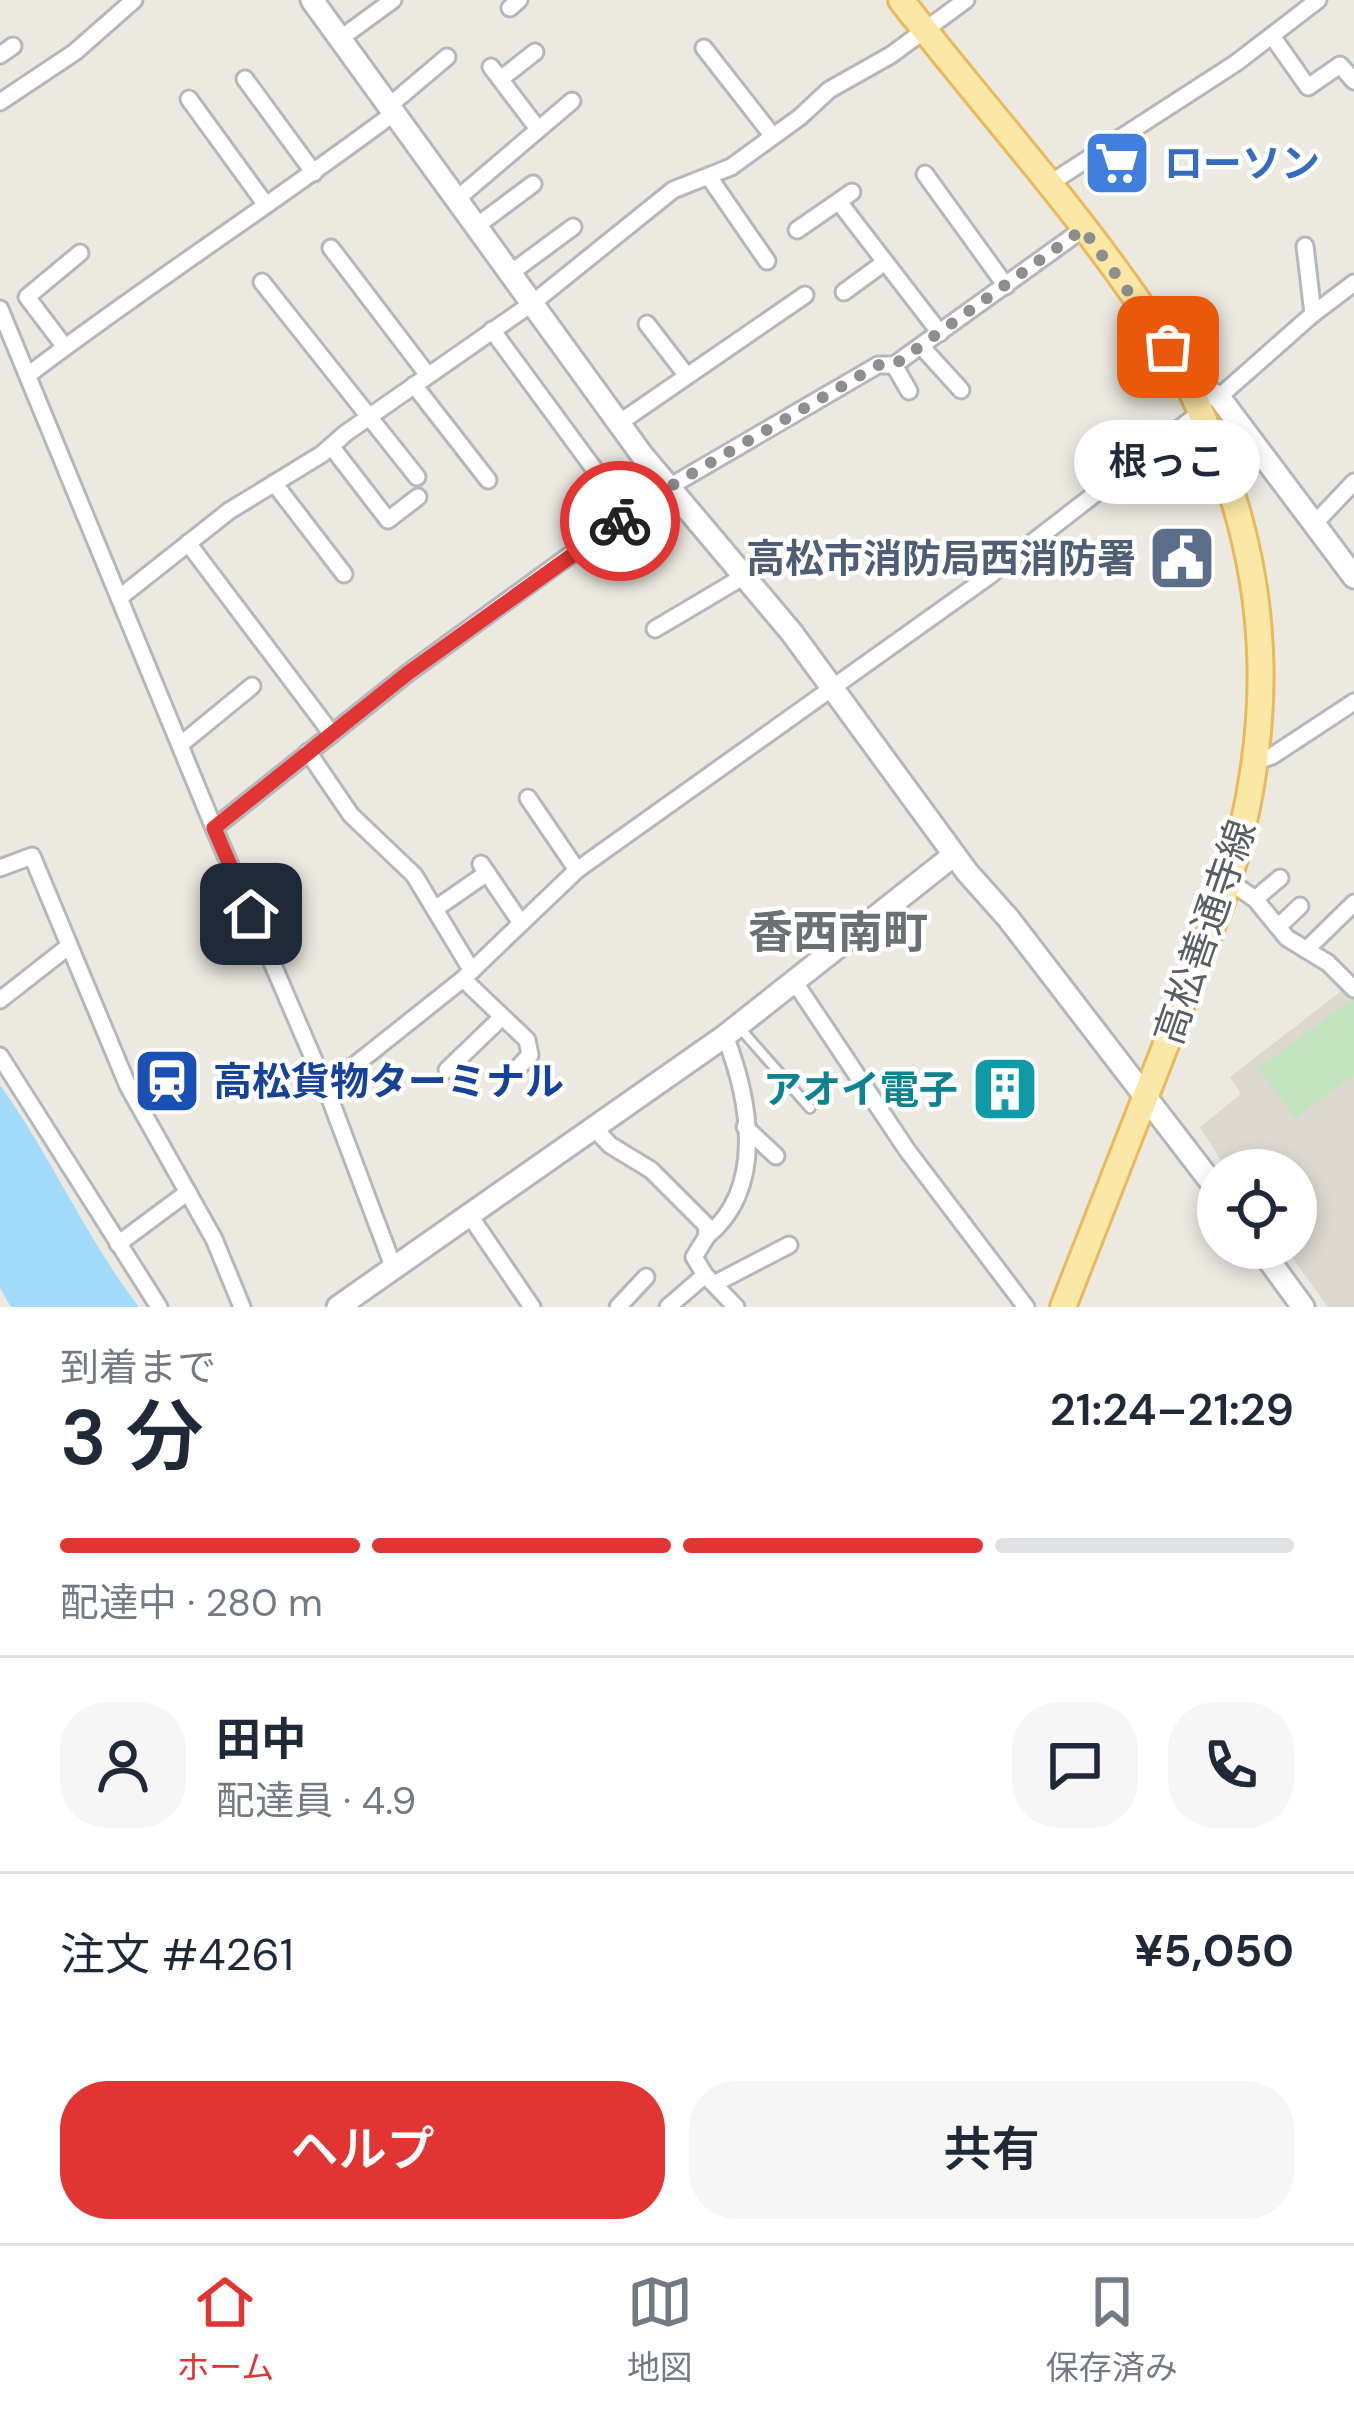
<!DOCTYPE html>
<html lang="ja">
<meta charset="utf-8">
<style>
:root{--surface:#fff;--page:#f6f6f7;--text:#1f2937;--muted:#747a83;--line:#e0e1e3;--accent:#e03533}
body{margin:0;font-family:"DM Sans","Noto Sans JP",sans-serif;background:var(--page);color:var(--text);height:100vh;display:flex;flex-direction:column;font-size:45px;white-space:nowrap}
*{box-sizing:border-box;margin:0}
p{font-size:39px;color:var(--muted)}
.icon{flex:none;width:66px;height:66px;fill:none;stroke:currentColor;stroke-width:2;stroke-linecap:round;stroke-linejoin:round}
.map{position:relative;height:1307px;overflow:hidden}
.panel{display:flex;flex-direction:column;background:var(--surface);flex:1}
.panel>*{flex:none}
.tools{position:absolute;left:1197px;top:1149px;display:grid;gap:24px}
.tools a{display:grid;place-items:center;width:120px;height:120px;border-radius:50%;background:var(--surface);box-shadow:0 6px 18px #0003;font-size:60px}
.pin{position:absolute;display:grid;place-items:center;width:102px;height:102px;color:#fff;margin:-51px;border-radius:24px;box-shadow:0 6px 18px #0006}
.courier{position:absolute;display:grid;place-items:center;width:120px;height:120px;margin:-60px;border:9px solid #e03533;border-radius:50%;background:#fff;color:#222;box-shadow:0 3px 15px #0007}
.bubble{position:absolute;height:84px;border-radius:42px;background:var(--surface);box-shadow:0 6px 18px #0003;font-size:39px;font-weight:600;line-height:84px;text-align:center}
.head em{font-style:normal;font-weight:600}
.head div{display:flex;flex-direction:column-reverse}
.head{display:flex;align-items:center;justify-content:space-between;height:204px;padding:0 60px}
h1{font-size:78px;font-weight:600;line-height:90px}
.bar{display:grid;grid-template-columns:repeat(4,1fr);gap:18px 12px;align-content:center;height:144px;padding:0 60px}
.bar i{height:15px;border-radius:9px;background:var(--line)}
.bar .current{background:var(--accent)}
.bar p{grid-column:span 4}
.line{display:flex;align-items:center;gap:30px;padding:0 60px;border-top:3px solid var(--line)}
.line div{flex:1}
.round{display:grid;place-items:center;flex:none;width:126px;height:126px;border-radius:48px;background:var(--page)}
.cta{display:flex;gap:24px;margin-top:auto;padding:24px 60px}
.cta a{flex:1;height:138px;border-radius:48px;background:var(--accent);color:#fff;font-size:48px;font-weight:600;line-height:138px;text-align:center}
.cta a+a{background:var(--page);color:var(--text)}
.tab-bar{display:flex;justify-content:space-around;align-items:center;height:168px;border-top:3px solid var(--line);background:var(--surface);font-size:33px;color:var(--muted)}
.tab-bar a{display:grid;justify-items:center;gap:6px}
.tab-bar .current{color:var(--accent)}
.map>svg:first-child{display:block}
</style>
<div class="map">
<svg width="1354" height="1307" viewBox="0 0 1354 1307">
<rect width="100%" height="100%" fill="#ece9e1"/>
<polygon fill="#dcd8cf" points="1344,989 1354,998 1354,1307 1328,1307 1285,1248 1296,1248 1296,1170 1227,1170 1200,1127 1241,1094 1230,1077"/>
<polygon fill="#c1e3be" points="1354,998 1354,1075 1295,1118 1258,1068"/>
<path fill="#a2dafb" d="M0 1085C51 1156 86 1238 139 1307H11L0 1288Z"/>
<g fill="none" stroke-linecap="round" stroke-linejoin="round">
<defs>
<polyline id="lane" points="739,1027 810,1108"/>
<g id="street">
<polyline points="510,8 519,0"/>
<polyline points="1272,36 1308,87 1340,65 1354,81"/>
<polyline points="341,38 393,0"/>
<polyline points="704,48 772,135"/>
<polyline points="0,55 13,46"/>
<polyline points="491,67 538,129"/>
<polyline points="502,78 535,52"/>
<polyline points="245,79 314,173"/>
<polyline points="189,99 266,205"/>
<polyline points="0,102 75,52 134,0"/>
<polyline points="389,106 447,57"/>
<polyline points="925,174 1006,286"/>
<polyline points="709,177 767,261"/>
<polyline points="1049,184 1236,63 1318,0"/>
<polyline points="458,198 572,101"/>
<polyline points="839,202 940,333"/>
<polyline points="478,225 533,184"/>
<polyline points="797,230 852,192"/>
<polyline points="1305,246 1313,314"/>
<polyline points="331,248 427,374"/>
<polyline points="512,272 573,227"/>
<polyline points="262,282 417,477"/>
<polyline points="844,292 885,262"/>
<polyline points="0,309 214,828 326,1088 393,1266"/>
<polyline points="647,324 687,376"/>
<polyline points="492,330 628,515"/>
<polyline points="921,346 961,390"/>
<polyline points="65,347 27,297 80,253"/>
<polyline points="894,365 909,391"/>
<path d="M28 375C148 284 274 203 394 113"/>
<polyline points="414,385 488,480"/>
<polyline points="1219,397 1313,314 1354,283"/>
<polyline points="619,423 805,295"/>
<polyline points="331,446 388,520 418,497"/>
<polyline points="274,483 344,574"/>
<polyline points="1315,523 1354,482"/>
<polyline points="188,543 332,734"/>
<polyline points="119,598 229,511 322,454 346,433 534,302 673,190 731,167 800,117 829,90 891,55 966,0"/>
<polyline points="655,629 746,575"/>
<polyline points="180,745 252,686"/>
<polyline points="308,752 351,815 414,875 472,971"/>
<polyline points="1257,761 1272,756 1354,702"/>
<polyline points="528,798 577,870"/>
<polyline points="214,828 408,673 562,561 669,487 878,365 894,365 1083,229"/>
<polyline points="481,864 521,923"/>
<polyline points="0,868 32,856 128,1086 214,1239 242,1307"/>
<polyline points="1229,881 1255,899 1287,938 1328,963 1354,989"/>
<polyline points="1255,899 1280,878"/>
<polyline points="435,909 487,873"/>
<polyline points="1278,927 1300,906"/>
<polyline points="1306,950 1354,903"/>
<polyline points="463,979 527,1040 530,1055 514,1072"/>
<polyline points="794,981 907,1150 1026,1307"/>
<polyline points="0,1000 69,946"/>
<polyline points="0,1056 159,1307"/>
<polyline points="447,1070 502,1017"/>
<polyline points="326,1088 463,979 577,870 985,579 1201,412"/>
<polyline points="745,1127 776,1156"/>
<polyline points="595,1129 610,1145 651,1170 706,1225 707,1236 694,1257 705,1275 668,1307"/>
<polyline points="468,1213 532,1307"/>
<path d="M707 1236C766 1188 750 1100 725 1036"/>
<polyline points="118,1244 188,1192"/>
<polyline points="707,1277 736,1307"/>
<polyline points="714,1284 789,1245"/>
<polyline points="618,1307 646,1277"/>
</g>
<g id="secondary">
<polyline points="312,0 642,455 792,633 967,872 1008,918 1218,1191"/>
<polyline points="1188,383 1219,397 1354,577"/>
<polyline points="1260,1248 1303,1307"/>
<polyline points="338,1307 725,1036 954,855"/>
</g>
<path id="primary" d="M901 0C990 115 1090 223 1168 346 1186 375 1198 406 1211 437 1276 592 1274 740 1223 899L1063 1307"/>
</defs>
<use href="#lane" stroke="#b4b7bb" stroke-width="14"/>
<use href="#street" stroke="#b4b7bb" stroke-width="21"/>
<use href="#secondary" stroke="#b3b7bb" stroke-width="27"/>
<use href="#primary" stroke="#eab95c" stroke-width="30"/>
<use href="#lane" stroke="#fff" stroke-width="8"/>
<use href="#street" stroke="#fff" stroke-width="15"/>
<use href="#secondary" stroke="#fff" stroke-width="21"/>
<use href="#primary" stroke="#fbe8a7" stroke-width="24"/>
</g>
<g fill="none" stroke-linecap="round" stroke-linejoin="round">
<polyline stroke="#8d8f8e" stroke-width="12" stroke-dasharray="0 21.6" points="620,521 669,487 878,365 894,365 1083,229 1168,347"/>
<polyline stroke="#e03533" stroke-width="15" points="251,914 214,828 408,673 620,521"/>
</g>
<defs>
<symbol id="supermarket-square" viewBox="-11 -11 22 22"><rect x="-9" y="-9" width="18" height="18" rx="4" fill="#3f7fe0" stroke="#fff"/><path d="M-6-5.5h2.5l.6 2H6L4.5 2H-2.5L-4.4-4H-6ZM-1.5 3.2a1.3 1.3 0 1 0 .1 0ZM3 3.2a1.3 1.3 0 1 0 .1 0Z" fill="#fff"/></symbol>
<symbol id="civic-square" viewBox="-11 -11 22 22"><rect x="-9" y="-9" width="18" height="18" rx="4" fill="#5c6f8a" stroke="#fff"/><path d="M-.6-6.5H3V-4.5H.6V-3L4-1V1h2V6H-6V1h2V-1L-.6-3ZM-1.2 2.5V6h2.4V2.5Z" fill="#fff"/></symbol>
<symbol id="station-square" viewBox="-11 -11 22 22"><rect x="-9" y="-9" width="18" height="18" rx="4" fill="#1a4fb4" stroke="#fff"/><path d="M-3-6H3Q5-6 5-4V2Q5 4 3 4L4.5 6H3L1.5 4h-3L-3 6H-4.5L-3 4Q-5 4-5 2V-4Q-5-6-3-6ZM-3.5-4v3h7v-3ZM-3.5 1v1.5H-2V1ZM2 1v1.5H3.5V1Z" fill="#fff"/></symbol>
<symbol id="building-square" viewBox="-11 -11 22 22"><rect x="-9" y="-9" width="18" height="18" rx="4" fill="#0f9aa8" stroke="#fff"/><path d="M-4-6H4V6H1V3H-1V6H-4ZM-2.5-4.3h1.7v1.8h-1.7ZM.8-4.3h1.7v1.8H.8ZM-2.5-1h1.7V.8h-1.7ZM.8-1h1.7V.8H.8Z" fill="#fff"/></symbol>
</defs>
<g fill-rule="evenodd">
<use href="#supermarket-square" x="1079" y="125" width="76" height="76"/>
<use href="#civic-square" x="1144" y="520" width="76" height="76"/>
<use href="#station-square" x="129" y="1043" width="76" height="76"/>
<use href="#building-square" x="967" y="1051" width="76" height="76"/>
</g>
<g text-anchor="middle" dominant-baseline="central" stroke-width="9" stroke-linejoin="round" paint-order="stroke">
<g font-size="39" font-weight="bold" fill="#366cbe" stroke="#fff" text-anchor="start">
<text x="1164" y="163">ローソン</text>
</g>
<g font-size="39" font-weight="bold" fill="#4e5e75" stroke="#fff" text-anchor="end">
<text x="1136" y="558">高松市消防局西消防署</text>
</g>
<g font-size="39" fill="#5a5e61" stroke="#fff">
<text transform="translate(1205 932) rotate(-71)">高松善通寺線</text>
</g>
<g font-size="39" font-weight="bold" fill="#164399" stroke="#fff" text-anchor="start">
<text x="213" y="1081">高松貨物ターミナル</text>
</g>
<g font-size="39" font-weight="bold" fill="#0d838f" stroke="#fff" text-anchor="end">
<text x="958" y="1089">アオイ電子</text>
</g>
<g font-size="45" font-weight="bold" fill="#6b7073" stroke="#fff">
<text x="838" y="932">香西南町</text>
</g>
</g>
</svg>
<div class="tools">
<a><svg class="icon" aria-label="locate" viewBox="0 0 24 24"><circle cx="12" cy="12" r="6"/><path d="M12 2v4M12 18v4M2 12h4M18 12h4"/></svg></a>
</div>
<div class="pin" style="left:1168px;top:347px;background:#ea580c"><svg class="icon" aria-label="bag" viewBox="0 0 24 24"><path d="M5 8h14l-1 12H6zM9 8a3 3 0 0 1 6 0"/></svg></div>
<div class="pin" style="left:251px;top:914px;background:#1f2937"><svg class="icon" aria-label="home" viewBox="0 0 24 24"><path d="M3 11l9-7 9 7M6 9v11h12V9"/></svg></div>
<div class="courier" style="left:620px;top:521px"><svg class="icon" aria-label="bike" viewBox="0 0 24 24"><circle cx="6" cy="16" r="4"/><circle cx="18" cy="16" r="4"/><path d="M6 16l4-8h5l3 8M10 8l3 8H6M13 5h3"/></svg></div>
<div class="bubble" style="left:1074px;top:420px;width:186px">根っこ</div>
</div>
<section class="panel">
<div class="head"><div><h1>3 分</h1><p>到着まで</p></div><em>21:24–21:29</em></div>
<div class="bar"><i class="current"></i><i class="current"></i><i class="current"></i><i></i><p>配達中 · 280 m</p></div>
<div class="line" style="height:216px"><a class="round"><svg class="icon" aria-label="person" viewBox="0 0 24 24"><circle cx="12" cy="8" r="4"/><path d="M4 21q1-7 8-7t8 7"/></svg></a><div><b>田中</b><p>配達員 · 4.9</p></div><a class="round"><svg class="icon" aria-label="chat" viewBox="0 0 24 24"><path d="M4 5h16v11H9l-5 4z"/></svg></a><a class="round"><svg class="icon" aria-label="phone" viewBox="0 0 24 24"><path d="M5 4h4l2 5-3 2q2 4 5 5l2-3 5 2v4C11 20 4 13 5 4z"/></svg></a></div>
<div class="line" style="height:156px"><div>注文 #4261</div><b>¥5,050</b></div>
<div class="cta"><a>ヘルプ</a><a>共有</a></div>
</section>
<nav class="tab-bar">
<a class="current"><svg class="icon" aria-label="home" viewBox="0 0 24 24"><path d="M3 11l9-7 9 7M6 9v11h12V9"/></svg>ホーム</a>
<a><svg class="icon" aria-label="map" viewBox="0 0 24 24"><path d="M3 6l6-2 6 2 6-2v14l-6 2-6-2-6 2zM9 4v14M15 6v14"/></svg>地図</a>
<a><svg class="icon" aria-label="saved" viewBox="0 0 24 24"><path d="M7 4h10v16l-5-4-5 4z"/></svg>保存済み</a>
</nav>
